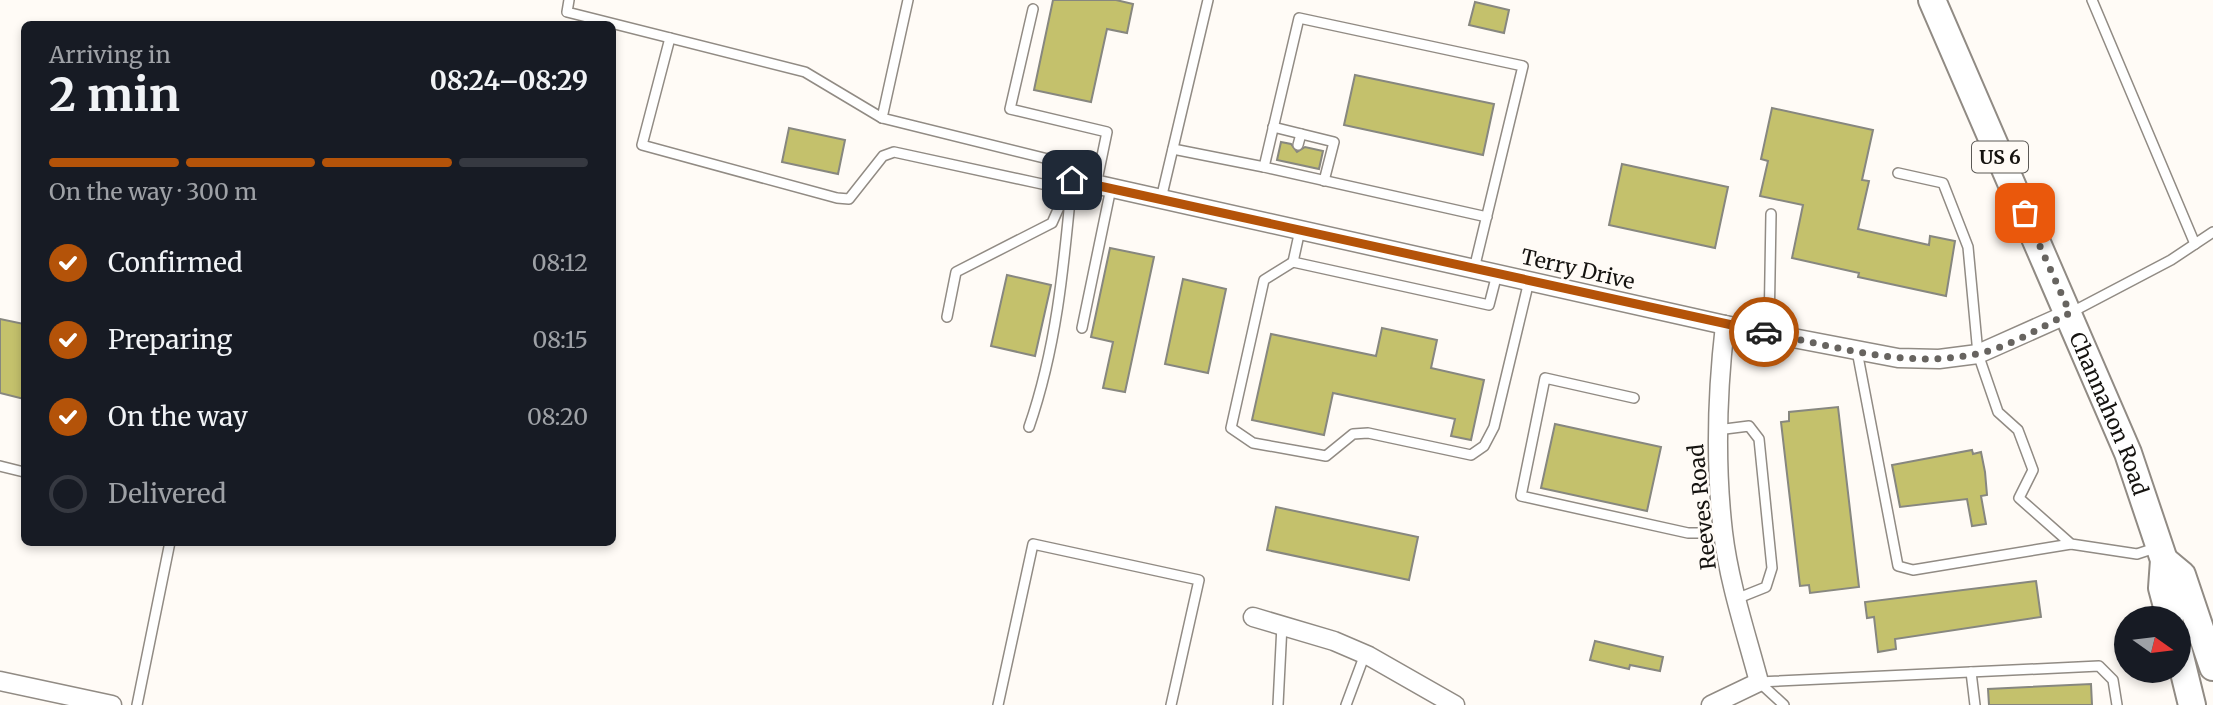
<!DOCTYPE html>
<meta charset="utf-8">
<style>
:root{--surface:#171b24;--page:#242831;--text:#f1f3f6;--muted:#9ea1a6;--line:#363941;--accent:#b45309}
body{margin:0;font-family:Merriweather,serif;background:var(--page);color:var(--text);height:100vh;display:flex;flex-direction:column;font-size:26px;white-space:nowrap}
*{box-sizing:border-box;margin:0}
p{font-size:23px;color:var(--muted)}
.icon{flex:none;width:38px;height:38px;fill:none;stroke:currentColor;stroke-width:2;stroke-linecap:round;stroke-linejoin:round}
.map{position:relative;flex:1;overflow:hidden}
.details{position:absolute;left:21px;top:21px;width:595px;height:525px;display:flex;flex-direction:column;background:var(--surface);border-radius:10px;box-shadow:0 4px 10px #0003}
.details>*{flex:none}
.needle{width:46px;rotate:104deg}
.tools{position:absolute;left:2114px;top:606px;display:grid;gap:14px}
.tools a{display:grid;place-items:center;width:77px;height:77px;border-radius:50%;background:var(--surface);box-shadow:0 4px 10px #0003;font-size:35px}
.pin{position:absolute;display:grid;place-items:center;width:60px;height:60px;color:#fff;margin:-30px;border-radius:14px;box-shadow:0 4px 10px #0006}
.courier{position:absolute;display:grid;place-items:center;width:70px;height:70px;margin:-35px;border:5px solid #b45309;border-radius:50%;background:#fff;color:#222;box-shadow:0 2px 9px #0007}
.head em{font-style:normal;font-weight:700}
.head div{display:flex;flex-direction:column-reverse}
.head{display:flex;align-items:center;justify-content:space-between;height:119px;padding:0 28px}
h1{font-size:46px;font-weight:700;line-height:52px}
.bar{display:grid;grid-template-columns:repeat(4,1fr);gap:10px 7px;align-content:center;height:84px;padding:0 28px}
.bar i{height:9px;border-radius:5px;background:var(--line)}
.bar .selected{background:var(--accent)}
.bar p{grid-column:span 4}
ol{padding:0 28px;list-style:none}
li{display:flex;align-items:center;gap:21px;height:77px}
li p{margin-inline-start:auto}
li .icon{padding:7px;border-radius:50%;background:var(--accent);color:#fff;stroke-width:4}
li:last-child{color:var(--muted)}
li i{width:38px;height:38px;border:4px solid var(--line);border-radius:50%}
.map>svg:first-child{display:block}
</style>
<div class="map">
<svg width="2213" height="705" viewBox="0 0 2213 705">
<rect width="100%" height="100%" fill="#fffbf6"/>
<g fill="#c4c16c" stroke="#87877f" stroke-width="2">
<polygon points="1053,0 1116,0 1133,4 1127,33 1107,29 1091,102 1034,90"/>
<polygon points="1475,2 1509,10 1504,33 1469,25"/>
<polygon points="1355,75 1494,104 1483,155 1344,125"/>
<polygon points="1772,108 1873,130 1862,180 1869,181 1858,229 1929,245 1930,236 1955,241 1946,296 1858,277 1859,273 1792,258 1803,205 1760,196 1768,161 1761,159"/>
<polygon points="789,128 845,140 838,174 782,162"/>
<polygon points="1281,142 1291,144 1297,152 1305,147 1323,151 1319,169 1277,160"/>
<polygon points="1622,164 1728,187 1715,248 1609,225"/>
<polygon points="1110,248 1154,257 1125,392 1103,388 1113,342 1091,337"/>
<polygon points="1007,275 1051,285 1035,356 991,346"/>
<polygon points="1183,279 1226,289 1208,373 1165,364"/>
<polygon points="0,319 24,324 24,399 0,393"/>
<polygon points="1382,328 1437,340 1431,368 1484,380 1471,440 1451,436 1455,419 1333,393 1324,435 1252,420 1271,334 1376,356"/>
<polygon points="1838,407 1859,587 1810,593 1809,585 1800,586 1781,422 1789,421 1789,412"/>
<polygon points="1555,424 1661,447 1647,511 1541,488"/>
<polygon points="1972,450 1973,454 1981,452 1985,472 1987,495 1981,496 1986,524 1972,526 1967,499 1900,507 1892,465"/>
<polygon points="1276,507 1418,537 1409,580 1267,550"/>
<polygon points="2036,581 2041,617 1895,639 1896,649 1878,652 1874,617 1867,618 1865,602"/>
<polygon points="1595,641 1663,657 1660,671 1630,665 1629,669 1590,660"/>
<polygon points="2091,684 2092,705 1989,705 1988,689"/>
</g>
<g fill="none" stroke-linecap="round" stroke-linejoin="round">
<defs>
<g id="lane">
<polyline points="569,0 567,12 805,72 882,118"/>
<polyline points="908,0 882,118 1048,159 1072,179"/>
<polyline points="2092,0 2195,244"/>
<polyline points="1033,9 1010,109 1107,132 1096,185"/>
<polyline points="670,38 642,145 837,198 849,199 883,156 894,152 1042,184 1072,179"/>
<polyline points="1273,127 1334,142 1324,181"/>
<polyline points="1298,145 1301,134"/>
<polyline points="1173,149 1264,167"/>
<polyline points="1898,173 1943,183 1968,247 1978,354 1998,412 2018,430 2033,470 2019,498 2071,544 2137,554 2158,547"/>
<polyline points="1161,199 1208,0"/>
<polyline points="1300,230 1293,262 1489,305 1497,274"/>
<polyline points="1293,262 1264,280 1231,428 1253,443 1326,456 1353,434 1368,433 1471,455 1484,446 1494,427 1529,281"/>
<polyline points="1474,269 1523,66 1299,18 1264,167 1487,217"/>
<polyline points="2072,312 2171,260 2213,232"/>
<polyline points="947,317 956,272 1052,223 1068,187"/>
<polyline points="1082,328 1111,188"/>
<polyline points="1769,333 1771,214"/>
<polyline points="1857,351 1898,566 1913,570 2071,544"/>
<polyline points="1634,398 1545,378 1521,496 1688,533 1723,533"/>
<path d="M1029 427C1057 346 1064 264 1072 179"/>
<polyline points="1717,430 1749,426 1759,439 1772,568 1766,587 1736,599"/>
<polyline points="0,466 24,472"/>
<polyline points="1971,672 1975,705"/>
<polyline points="1759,682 2099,666 2113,680 2117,705"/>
<polyline points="1759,682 1784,705"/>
<polyline points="137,705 170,542"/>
<polyline points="998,705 1033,544 1199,580 1171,705"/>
<polyline points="1278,705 1282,625"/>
<polyline points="1346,705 1365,654"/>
</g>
<g id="street">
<polyline points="1072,179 1725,325 1898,358 1939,359 1978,354 2070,313"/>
<polyline points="1253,617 1334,641 1369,656 1455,705"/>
<polyline points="0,681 112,705"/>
<path d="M1711 705 1759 682C1746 633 1729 583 1723 532 1715 463 1717 394 1725 325"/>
</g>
<g id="primary">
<path id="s1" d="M1932 0 2128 453 2164 560 2162 588 2170 618"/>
<polyline points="2164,560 2182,575 2213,667"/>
<polyline points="2179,652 2192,705"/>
</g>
</defs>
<use href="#lane" stroke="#918b84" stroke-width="12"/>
<use href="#street" stroke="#918b84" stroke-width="21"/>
<use href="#primary" stroke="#918b84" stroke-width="30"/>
<use href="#lane" stroke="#fff" stroke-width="9"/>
<use href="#street" stroke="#fff" stroke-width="18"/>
<use href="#primary" stroke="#fff" stroke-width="26"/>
</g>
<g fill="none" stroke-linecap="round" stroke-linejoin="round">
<path stroke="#676460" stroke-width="7" stroke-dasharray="0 12.6" d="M1764 332C1833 346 1906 369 1976 354 2009 348 2040 327 2070 313L2025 213"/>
<polyline stroke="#b45309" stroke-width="9" points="1072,180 1764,332"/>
</g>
<g text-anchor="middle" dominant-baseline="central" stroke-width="5" stroke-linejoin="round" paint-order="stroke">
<rect fill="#fffbf6" stroke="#5b5955" stroke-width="2" x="1972" y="141.5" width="56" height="31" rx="5"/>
<g font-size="19" font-weight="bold" fill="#151310">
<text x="2000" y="157">US 6</text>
</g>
<g font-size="21" fill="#151310" stroke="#fffbf6">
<text transform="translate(1578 269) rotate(13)">Terry Drive</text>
<text stroke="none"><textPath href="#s1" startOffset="450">Channahon Road</textPath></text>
<text transform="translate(1702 507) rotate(-96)">Reeves Road</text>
</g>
</g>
</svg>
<div class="tools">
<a><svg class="needle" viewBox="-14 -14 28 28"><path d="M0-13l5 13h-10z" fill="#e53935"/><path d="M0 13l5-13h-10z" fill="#9ea1a6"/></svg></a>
</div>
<div class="pin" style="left:2025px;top:213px;background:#ea580c"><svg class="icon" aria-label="bag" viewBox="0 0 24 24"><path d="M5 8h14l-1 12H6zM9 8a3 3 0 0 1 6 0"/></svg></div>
<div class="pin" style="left:1072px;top:180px;background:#1f2937"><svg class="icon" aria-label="home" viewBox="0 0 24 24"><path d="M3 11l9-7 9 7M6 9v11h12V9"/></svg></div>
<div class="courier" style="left:1764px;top:332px"><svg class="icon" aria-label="car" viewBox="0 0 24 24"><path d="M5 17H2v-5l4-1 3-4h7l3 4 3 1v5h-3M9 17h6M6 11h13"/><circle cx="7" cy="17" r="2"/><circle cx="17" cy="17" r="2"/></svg></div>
<section class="details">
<div class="head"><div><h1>2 min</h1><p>Arriving in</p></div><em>08:24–08:29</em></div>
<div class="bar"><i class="selected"></i><i class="selected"></i><i class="selected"></i><i></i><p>On the way · 300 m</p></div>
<ol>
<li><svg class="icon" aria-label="check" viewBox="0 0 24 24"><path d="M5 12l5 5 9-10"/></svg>Confirmed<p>08:12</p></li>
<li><svg class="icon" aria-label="check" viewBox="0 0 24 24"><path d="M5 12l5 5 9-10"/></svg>Preparing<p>08:15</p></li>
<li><svg class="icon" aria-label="check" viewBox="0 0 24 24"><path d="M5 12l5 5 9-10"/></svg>On the way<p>08:20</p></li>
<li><i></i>Delivered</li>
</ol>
</section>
</div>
